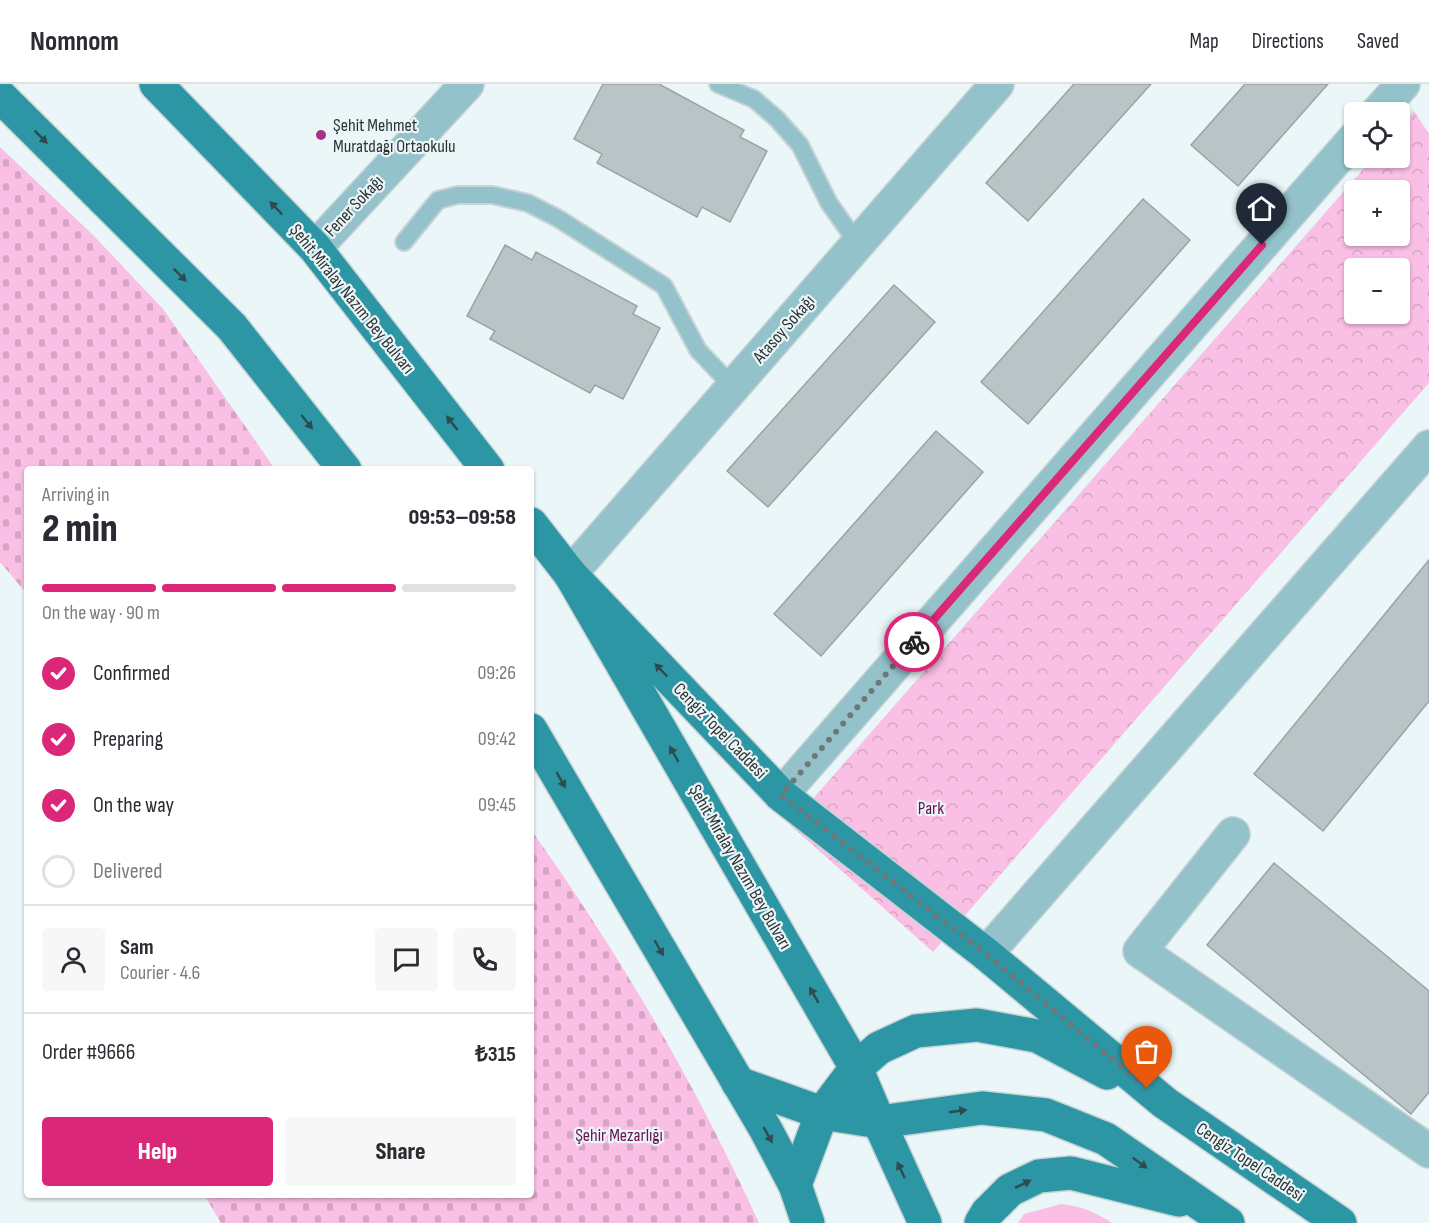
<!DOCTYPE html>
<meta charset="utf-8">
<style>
:root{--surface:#fff;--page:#f7f7f7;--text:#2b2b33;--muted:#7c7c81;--line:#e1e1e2;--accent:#db2777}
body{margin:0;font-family:"Sofia Sans Condensed",sans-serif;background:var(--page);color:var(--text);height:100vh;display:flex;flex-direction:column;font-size:22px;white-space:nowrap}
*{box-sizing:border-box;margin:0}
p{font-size:20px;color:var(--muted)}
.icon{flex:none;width:33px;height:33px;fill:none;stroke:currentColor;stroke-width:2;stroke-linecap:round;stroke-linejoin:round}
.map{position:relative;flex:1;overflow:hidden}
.side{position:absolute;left:24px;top:382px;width:510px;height:732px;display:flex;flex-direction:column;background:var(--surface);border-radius:6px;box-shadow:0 2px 4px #0004}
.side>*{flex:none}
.controls{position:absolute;left:1344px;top:18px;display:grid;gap:12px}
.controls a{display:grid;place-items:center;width:66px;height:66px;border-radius:6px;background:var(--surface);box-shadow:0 2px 4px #0004;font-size:30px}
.pin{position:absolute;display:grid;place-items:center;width:51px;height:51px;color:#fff;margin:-62px -26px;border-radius:50% 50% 50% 0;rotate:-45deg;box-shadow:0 0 6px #0007}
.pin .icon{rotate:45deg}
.courier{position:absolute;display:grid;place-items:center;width:60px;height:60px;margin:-30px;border:4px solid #db2777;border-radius:50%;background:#fff;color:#222;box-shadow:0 2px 8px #0007}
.summary em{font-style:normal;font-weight:800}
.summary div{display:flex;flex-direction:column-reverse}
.summary{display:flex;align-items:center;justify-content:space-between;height:102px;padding:0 18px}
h1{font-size:39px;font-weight:800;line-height:45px}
.bar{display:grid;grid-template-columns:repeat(4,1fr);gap:9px 6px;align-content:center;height:72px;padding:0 18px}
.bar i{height:8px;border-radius:4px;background:var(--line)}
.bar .on{background:var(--accent)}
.bar p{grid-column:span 4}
.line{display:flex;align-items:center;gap:15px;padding:0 18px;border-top:2px solid var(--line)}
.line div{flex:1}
.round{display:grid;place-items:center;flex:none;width:63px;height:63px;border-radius:6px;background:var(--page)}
ol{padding:0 18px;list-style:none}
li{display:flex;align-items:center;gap:18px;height:66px}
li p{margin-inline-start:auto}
li .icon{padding:6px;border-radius:50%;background:var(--accent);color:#fff;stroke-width:4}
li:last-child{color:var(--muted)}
li i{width:33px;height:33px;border:3px solid var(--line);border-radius:50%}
.action{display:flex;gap:12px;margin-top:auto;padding:12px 18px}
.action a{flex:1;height:69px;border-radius:6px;background:var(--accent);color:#fff;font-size:24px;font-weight:800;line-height:69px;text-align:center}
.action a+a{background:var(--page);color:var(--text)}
header{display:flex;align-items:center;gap:36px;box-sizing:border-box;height:84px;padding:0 30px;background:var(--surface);border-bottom:2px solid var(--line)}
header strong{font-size:28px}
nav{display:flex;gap:33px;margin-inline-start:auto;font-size:21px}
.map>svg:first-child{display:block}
</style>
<header>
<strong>Nomnom</strong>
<nav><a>Map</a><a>Directions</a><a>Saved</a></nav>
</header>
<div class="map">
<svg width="1429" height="1139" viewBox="0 0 1429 1139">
<defs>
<pattern id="cemetery-stones" width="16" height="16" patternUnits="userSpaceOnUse" patternTransform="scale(1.5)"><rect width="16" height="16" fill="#fabfe4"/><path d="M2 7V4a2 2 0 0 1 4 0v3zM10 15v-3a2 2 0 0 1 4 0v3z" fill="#d7a5c4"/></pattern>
<pattern id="park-crowns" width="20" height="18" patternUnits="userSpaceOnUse" patternTransform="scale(1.5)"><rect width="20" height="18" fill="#fabfe4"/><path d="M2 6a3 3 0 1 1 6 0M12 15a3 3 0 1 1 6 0" fill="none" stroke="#d7a5c4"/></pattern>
</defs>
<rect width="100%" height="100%" fill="#eaf6f8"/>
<path fill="#fabfe4" d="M1061 1120C1081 1122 1095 1128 1112 1139H1018L1024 1130Z"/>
<g fill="url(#cemetery-stones)">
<polygon points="0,63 93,151 163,225 275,385 27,386 27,510 0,478"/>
<path d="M531 746C619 869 696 1001 759 1139H221L205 1112H531Z"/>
</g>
<path fill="url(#park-crowns)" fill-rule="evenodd" d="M1414 27 1429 50V299L933 868 790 741 1373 74H1400V44ZM1354 106H1400V152H1354ZM1354 184H1400V230H1354Z"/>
<g fill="#b9c4c6" stroke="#99a4a6" stroke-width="1.5">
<polygon points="603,0 659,0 744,46 740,53 767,67 730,138 702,123 697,133 597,79 602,70 574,55"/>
<polygon points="1074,0 1151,0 1028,137 986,99"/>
<polygon points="1245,0 1328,0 1238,102 1191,61"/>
<polygon points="1143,115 1190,156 1028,340 981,298"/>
<polygon points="505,161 532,176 536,168 637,222 633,230 660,244 623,315 595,301 590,309 490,255 495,247 467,232"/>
<polygon points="894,201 935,238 768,423 727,387"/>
<polygon points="936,347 983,388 821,572 774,530"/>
<polygon points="1429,476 1429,617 1323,747 1254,690"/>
<polygon points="1274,779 1429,907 1429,1008 1411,1030 1207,861"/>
</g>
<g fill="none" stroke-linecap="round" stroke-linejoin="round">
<defs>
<g id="service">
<polyline points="718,0 754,15 777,35 800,61 829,119 858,160"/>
<polyline points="404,158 438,116 458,111 492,111 528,119 559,135 664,202 698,266 733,303"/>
</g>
<g id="minor">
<polyline points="1378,28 1403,0"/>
<polyline points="315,164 467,0"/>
<polyline points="570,490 997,0"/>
<polyline points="781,711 1354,55"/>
<polyline points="1233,750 1140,867 1429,1067"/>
<polyline points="986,870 1429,363"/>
</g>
<g id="primary">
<polyline points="156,0 315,164 488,386"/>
<polyline points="0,12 232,243 345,386"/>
<polyline points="531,440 570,490 856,984 879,1038 925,1139"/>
<polyline points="570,490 781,711 986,870 1165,1019 1340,1139"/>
<polyline points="531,646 766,1046 795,1101 808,1139"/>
<polyline points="738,999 822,1029 879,1038 982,1024 1046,1031 1106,1055 1228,1139"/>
<polyline points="795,1101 822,1029 856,984 879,964 916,947 977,941 1037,952 1107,989"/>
<polyline points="981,1139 987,1129 1010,1106 1039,1092 1071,1089 1179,1116"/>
</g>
</defs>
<use href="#service" stroke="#c8d3d5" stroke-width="20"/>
<use href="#minor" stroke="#c8d3d5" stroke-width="36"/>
<use href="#primary" stroke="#c8d3d5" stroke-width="36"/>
<use href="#service" stroke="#93c2ca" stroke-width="16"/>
<use href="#minor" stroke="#93c2ca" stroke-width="33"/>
<use href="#primary" stroke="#2d96a5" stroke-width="33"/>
</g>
<defs><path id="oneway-solid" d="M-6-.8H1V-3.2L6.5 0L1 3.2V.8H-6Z" transform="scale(1.5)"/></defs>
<g fill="#2e4b50">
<use href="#oneway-solid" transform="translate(41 53) rotate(45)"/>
<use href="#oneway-solid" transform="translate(276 124) rotate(-134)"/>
<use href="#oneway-solid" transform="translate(180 191) rotate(45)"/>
<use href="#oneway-solid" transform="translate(307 338) rotate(52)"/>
<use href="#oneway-solid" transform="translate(452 339) rotate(-128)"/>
<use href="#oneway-solid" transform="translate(661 586) rotate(-134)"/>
<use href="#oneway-solid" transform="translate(674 670) rotate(-120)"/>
<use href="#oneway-solid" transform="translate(561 696) rotate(60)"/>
<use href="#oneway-solid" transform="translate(659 864) rotate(60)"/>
<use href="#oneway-solid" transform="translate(814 911) rotate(-120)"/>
<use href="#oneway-solid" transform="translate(958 1027) rotate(-8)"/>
<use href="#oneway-solid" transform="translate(768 1051) rotate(61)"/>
<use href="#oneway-solid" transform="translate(1140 1079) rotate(36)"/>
<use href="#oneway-solid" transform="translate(901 1086) rotate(-115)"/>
<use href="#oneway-solid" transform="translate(1023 1100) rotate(-26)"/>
</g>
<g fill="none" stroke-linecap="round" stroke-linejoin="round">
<polyline stroke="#707778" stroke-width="6" stroke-dasharray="0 10.8" points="914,558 781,711 986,870 1147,1004"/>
<polyline stroke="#db2777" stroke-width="8" points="914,558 1262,161"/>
</g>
<circle fill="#a83187" stroke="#eaf6f8" stroke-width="2" cx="321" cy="51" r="6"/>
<g text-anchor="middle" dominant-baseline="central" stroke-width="4.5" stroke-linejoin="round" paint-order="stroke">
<g font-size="18" fill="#2e3233" stroke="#eaf6f8" text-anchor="start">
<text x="333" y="41">Şehit Mehmet<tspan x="333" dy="21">Muratdağı Ortaokulu</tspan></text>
</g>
<g font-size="18" fill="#2e3233" stroke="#eaf6f8">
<text transform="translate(354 122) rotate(-47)">Fener Sokağı</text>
<text transform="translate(352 215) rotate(51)">Şehit Miralay Nazım Bey Bulvarı</text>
<text transform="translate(784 245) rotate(-49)">Atasoy Sokağı</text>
<text transform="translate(720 647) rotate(46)">Cengiz Topel Caddesi</text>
<text transform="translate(740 783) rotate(60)">Şehit Miralay Nazım Bey Bulvarı</text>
<text transform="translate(1250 1078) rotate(34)">Cengiz Topel Caddesi</text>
</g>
<g font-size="18" fill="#6b1254" stroke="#eaf6f8">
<text x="931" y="724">Park</text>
<text x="619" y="1051">Şehir Mezarlığı</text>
</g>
</g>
</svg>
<div class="controls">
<a><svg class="icon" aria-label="locate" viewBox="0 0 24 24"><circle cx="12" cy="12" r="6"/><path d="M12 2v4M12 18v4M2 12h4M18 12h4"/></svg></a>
<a>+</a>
<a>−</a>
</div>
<div class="pin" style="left:1147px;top:1004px;background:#ea580c"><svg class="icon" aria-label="bag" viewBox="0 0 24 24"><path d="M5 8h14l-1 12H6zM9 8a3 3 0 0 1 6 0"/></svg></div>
<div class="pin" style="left:1262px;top:161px;background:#1f2937"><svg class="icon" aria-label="home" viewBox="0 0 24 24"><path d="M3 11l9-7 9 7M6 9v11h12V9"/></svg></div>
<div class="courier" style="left:914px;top:558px"><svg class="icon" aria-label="bike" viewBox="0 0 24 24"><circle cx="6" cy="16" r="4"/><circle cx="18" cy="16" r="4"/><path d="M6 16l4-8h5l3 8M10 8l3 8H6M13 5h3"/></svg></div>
<section class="side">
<div class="summary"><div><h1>2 min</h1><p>Arriving in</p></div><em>09:53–09:58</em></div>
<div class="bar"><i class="on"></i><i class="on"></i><i class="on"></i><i></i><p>On the way · 90 m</p></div>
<ol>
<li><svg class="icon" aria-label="check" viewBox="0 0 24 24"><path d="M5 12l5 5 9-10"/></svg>Confirmed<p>09:26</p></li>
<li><svg class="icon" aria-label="check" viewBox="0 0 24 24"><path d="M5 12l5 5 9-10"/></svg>Preparing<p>09:42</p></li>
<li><svg class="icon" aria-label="check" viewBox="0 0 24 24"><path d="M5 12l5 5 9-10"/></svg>On the way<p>09:45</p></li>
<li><i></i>Delivered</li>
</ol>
<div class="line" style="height:108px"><a class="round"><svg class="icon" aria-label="person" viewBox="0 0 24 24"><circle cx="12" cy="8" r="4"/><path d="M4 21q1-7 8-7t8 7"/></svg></a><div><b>Sam</b><p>Courier · 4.6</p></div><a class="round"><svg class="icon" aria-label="chat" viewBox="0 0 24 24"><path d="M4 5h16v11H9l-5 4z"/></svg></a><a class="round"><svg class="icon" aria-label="phone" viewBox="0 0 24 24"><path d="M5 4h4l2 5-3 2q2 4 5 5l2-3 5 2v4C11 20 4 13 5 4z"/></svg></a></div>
<div class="line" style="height:78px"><div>Order #9666</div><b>₺315</b></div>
<div class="action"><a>Help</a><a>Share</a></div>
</section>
</div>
